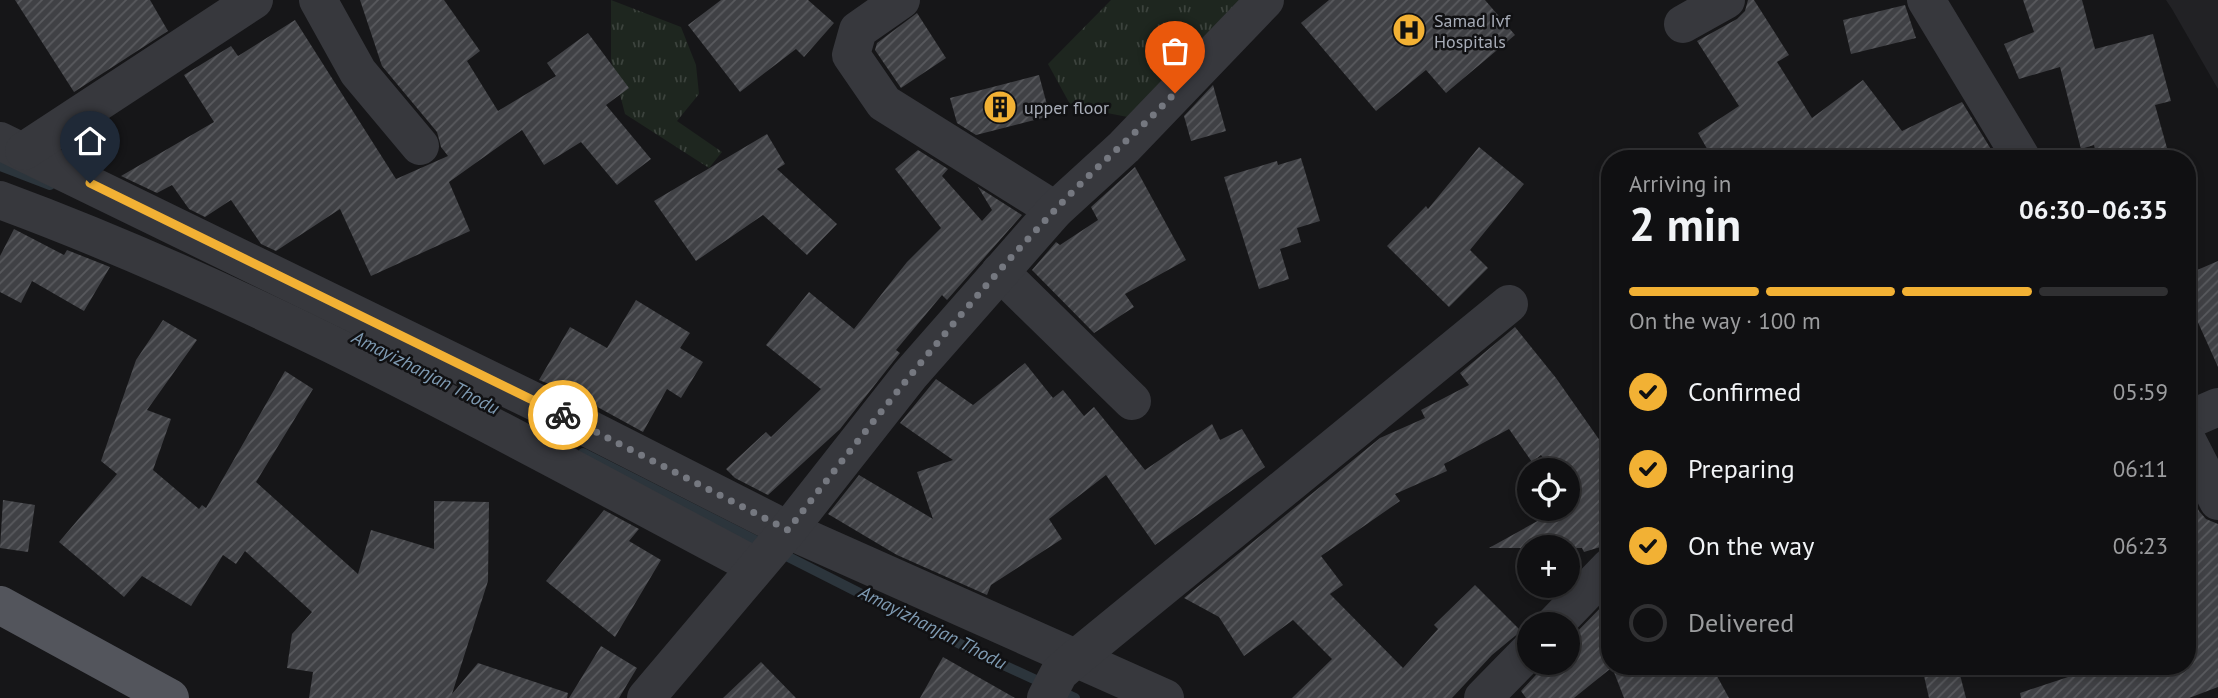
<!DOCTYPE html>
<meta charset="utf-8">
<style>
:root{--surface:#101012;--page:#1e1e20;--text:#f1f3f6;--muted:#9c9d9f;--line:#303032;--accent:#f2b134}
body{margin:0;font-family:"PT Sans",sans-serif;background:var(--page);color:var(--text);height:100vh;display:flex;flex-direction:column;font-size:26px;white-space:nowrap}
*{box-sizing:border-box;margin:0}
p{font-size:23px;color:var(--muted)}
.icon{flex:none;width:38px;height:38px;fill:none;stroke:currentColor;stroke-width:2;stroke-linecap:round;stroke-linejoin:round}
.map{position:relative;flex:1;overflow:hidden}
.sheet{position:absolute;left:1601px;top:150px;width:595px;height:525px;display:flex;flex-direction:column;background:var(--surface);border-radius:28px;box-shadow:0 4px 10px #0003,0 0 0 2px var(--line)}
.sheet>*{flex:none}
.tools{position:absolute;left:1517px;top:458px;display:grid;gap:14px}
.tools a{display:grid;place-items:center;width:63px;height:63px;border-radius:50%;background:var(--surface);box-shadow:0 4px 10px #0003,0 0 0 2px var(--line);font-size:35px}
.pin{position:absolute;display:grid;place-items:center;width:60px;height:60px;color:#fff;margin:-72px -30px;border-radius:50% 50% 50% 0;rotate:-45deg;box-shadow:0 0 7px #0007}
.pin .icon{rotate:45deg}
.courier{position:absolute;display:grid;place-items:center;width:70px;height:70px;margin:-35px;border:5px solid #f2b134;border-radius:50%;background:#fff;color:#222;box-shadow:0 2px 9px #0007}
.overview em{font-style:normal;font-weight:800}
.overview div{display:flex;flex-direction:column-reverse}
.overview{display:flex;align-items:center;justify-content:space-between;height:119px;padding:0 28px}
h1{font-size:46px;font-weight:800;line-height:52px}
.bar{display:grid;grid-template-columns:repeat(4,1fr);gap:10px 7px;align-content:center;height:84px;padding:0 28px}
.bar i{height:9px;border-radius:5px;background:var(--line)}
.bar .current{background:var(--accent)}
.bar p{grid-column:span 4}
ol{padding:0 28px;list-style:none}
li{display:flex;align-items:center;gap:21px;height:77px}
li p{margin-inline-start:auto}
li .icon{padding:7px;border-radius:50%;background:var(--accent);color:#111;stroke-width:4}
li:last-child{color:var(--muted)}
li i{width:38px;height:38px;border:4px solid var(--line);border-radius:50%}
.map>svg:first-child{display:block}
</style>
<div class="map">
<svg width="2218" height="698" viewBox="0 0 2218 698">
<defs>
<pattern id="grass-tufts" width="24" height="20" patternUnits="userSpaceOnUse" patternTransform="scale(1.75)"><rect width="24" height="20" fill="#1e261f"/><path d="M3 7l-1-3M5 7V3M7 7l1-3M15 17l-1-3M17 17v-4M19 17l1-3" fill="none" stroke="#3c433d"/></pattern>
<pattern id="building-hatch" width="6" height="6" patternUnits="userSpaceOnUse" patternTransform="scale(1.75)"><rect width="6" height="6" fill="#404145"/><path d="M-1 1l2-2M0 6l6-6M5 7l2-2" fill="none" stroke="#595a5e"/></pattern>
</defs>
<rect width="100%" height="100%" fill="#161618"/>
<polygon fill="#222225" points="2166,0 2218,0 2218,89 2172,9"/>
<g fill="url(#grass-tufts)">
<polygon points="611,0 681,27 696,65 699,94 677,121 722,152 709,168 625,114 611,60"/>
<polygon points="1111,0 1249,0 1138,119 1071,106 1048,64"/>
</g>
<g fill="none" stroke-linecap="round" stroke-linejoin="round">
<g stroke="#2c353c" stroke-width="10">
<polyline points="0,166 50,185"/>
<polyline points="583,453 984,656 1075,698"/>
</g>
</g>
<g fill="url(#building-hatch)">
<polygon points="15,0 150,0 168,31 74,92"/>
<polygon points="360,0 444,0 480,51 467,61 498,111 556,76 547,63 588,33 629,88 606,105 651,159 617,185 581,142 544,165 522,130 449,182 470,231 371,276 340,209 276,251 261,244 231,200 205,217 189,209 172,185 157,193 121,176 214,122 184,75 231,46 238,56 295,20 396,179 448,156 441,147 437,132 382,66"/>
<polygon points="721,0 808,0 834,23 804,57 796,49 740,92 688,25"/>
<polygon points="1329,0 1485,0 1515,35 1446,93 1426,70 1376,111 1301,23"/>
<polygon points="1748,0 1754,0 1789,55 1777,62 1812,118 1863,80 1902,131 1962,102 1997,159 1713,159 1698,133 1739,106 1697,41 1737,19 1745,11"/>
<polygon points="2023,0 2082,0 2095,49 2153,34 2171,101 2155,105 2170,159 2097,159 2094,145 2081,149 2060,67 2019,79 2004,44 2034,32"/>
<polygon points="1905,5 1916,38 1851,54 1843,20"/>
<polygon points="917,13 946,58 901,88 875,50 877,43"/>
<polygon points="1039,75 1050,116 976,135 957,123 950,98"/>
<polygon points="1213,85 1226,131 1191,141 1184,116"/>
<polygon points="767,134 785,164 777,169 837,224 807,255 763,215 696,261 654,201"/>
<polygon points="1479,147 1524,184 1470,250 1488,268 1449,307 1387,246 1426,206 1428,209"/>
<polygon points="918,150 948,169 942,176 982,221 992,210 978,187 1022,215 947,300 942,295 896,350 900,353 840,429 768,495 735,478 726,469 766,432 771,437 821,389 766,345 809,292 854,329 907,262 941,228 895,169"/>
<polygon points="1301,158 1320,221 1297,228 1301,242 1280,249 1289,279 1259,289 1224,177 1277,161 1278,165"/>
<polygon points="1135,167 1186,260 1125,294 1134,307 1094,333 1032,270 1056,242 1060,245 1098,220 1091,207"/>
<polygon points="14,229 64,255 67,250 110,267 84,311 32,281 21,303 0,292 0,256"/>
<polygon points="2218,261 2218,367 2196,318 2188,322 2188,274"/>
<polygon points="636,300 690,333 680,348 703,362 681,398 667,389 643,432 572,393 539,380 570,327 607,348"/>
<polygon points="163,320 197,340 147,410 171,419 153,470 199,509 202,505 206,508 285,371 313,389 256,482 358,574 371,530 434,549 434,501 489,502 488,581 452,694 478,663 568,693 567,698 309,698 313,672 287,668 292,634 312,612 245,551 236,564 223,555 191,606 142,576 124,597 59,542 117,474 101,461 136,360"/>
<polygon points="1515,327 1556,378 1610,455 1610,467 1603,472 1610,493 1610,544 1584,552 1582,548 1489,548 1559,509 1568,509 1568,505 1574,501 1568,493 1568,471 1552,471 1541,455 1532,462 1509,429 1444,464 1447,471 1395,494 1400,501 1321,556 1343,585 1330,594 1403,668 1438,629 1434,625 1475,585 1521,631 1492,655 1452,698 1292,698 1332,659 1293,620 1244,656 1219,617 1184,598 1380,438 1425,418 1421,410 1469,385 1460,373"/>
<polygon points="1025,363 1053,398 1063,390 1084,416 1094,407 1145,470 1212,424 1220,440 1242,429 1265,467 1155,545 1106,475 1049,519 1062,539 991,585 987,595 897,555 828,514 859,475 933,519 917,472 953,460 900,423 936,379 973,405"/>
<polygon points="2188,489 2199,511 2206,519 2218,524 2218,687 2189,698 2021,698 2020,693 2098,667 2188,667"/>
<polygon points="3,500 35,505 28,552 0,548"/>
<polygon points="604,510 639,529 629,541 661,560 615,637 546,581"/>
<polygon points="1610,598 1610,669 1574,698 1526,698 1521,691 1547,663 1568,663 1568,641"/>
<polygon points="601,646 637,668 619,698 569,698"/>
<polygon points="943,657 1015,698 920,698"/>
<polygon points="761,662 796,698 723,698"/>
<polygon points="1612,667 1712,667 1729,698 1624,698"/>
<polygon points="1922,667 1958,667 1966,698 1929,698"/>
</g>
<g fill="none" stroke-linecap="round" stroke-linejoin="round">
<g stroke="#37383d" stroke-width="38">
<polyline points="318,0 358,72 420,146"/>
<polyline points="901,0 858,30 851,55 884,103 1055,210"/>
<polyline points="1926,0 2022,159"/>
<polyline points="1683,24 1726,0"/>
<polyline points="0,141 556,412 788,530 1165,698"/>
<polyline points="24,151 254,0"/>
<path d="M0 200C263 297 508 435 755 566"/>
<polyline points="1000,272 1132,401"/>
<polyline points="2188,420 2218,407"/>
<polyline points="2188,442 2218,501"/>
<polyline points="1554,625 1610,567"/>
<polyline points="646,698 788,530 910,375 1055,210 1124,147 1265,0"/>
<polyline points="1046,698 1059,673 1075,659 1509,304"/>
<polyline points="1483,698 1530,650"/>
</g>
<polyline stroke="#53555c" stroke-width="38" points="0,605 170,698"/>
</g>
<g fill="none" stroke-linecap="round" stroke-linejoin="round">
<path stroke="#757880" stroke-width="7" stroke-dasharray="0 12.6" d="M563 415 788 530C873 421 959 311 1054 211 1092 170 1136 134 1175 93"/>
<polyline stroke="#f2b134" stroke-width="9" points="90,183 563,415"/>
</g>
<defs>
<symbol id="hospital-disc" viewBox="-11 -11 22 22"><circle r="9.5" fill="#f2b134" stroke="#111113"/><path d="M-5-5h3v3.5h4V-5h3V5h-3V1.5h-4V5h-3Z" fill="#111"/></symbol>
<symbol id="building-disc" viewBox="-11 -11 22 22"><circle r="9.5" fill="#f2b134" stroke="#111113"/><path d="M-4-6H4V6H1V3H-1V6H-4ZM-2.5-4.3h1.7v1.8h-1.7ZM.8-4.3h1.7v1.8H.8ZM-2.5-1h1.7V.8h-1.7ZM.8-1h1.7V.8H.8Z" fill="#111"/></symbol>
</defs>
<g fill-rule="evenodd">
<use href="#hospital-disc" x="1390" y="11" width="38" height="38"/>
<use href="#building-disc" x="981" y="88" width="38" height="38"/>
</g>
<g text-anchor="middle" dominant-baseline="central" stroke-width="5" stroke-linejoin="round" paint-order="stroke">
<g font-size="18" fill="#a8adb8" stroke="#111113" text-anchor="start">
<text x="1434" y="20">Samad Ivf<tspan x="1434" dy="21">Hospitals</tspan></text>
<text x="1024" y="107">upper floor</text>
</g>
<g font-size="19" font-style="italic" fill="#7f9bb3" stroke="#111113">
<text transform="translate(426 372) rotate(27)">Amayizhanjan Thodu</text>
<text transform="translate(933 627) rotate(27)">Amayizhanjan Thodu</text>
</g>
</g>
</svg>
<div class="tools">
<a><svg class="icon" aria-label="locate" viewBox="0 0 24 24"><circle cx="12" cy="12" r="6"/><path d="M12 2v4M12 18v4M2 12h4M18 12h4"/></svg></a>
<a>+</a>
<a>−</a>
</div>
<div class="pin" style="left:1175px;top:93px;background:#ea580c"><svg class="icon" aria-label="bag" viewBox="0 0 24 24"><path d="M5 8h14l-1 12H6zM9 8a3 3 0 0 1 6 0"/></svg></div>
<div class="pin" style="left:90px;top:183px;background:#1f2937"><svg class="icon" aria-label="home" viewBox="0 0 24 24"><path d="M3 11l9-7 9 7M6 9v11h12V9"/></svg></div>
<div class="courier" style="left:563px;top:415px"><svg class="icon" aria-label="bike" viewBox="0 0 24 24"><circle cx="6" cy="16" r="4"/><circle cx="18" cy="16" r="4"/><path d="M6 16l4-8h5l3 8M10 8l3 8H6M13 5h3"/></svg></div>
<section class="sheet">
<div class="overview"><div><h1>2 min</h1><p>Arriving in</p></div><em>06:30–06:35</em></div>
<div class="bar"><i class="current"></i><i class="current"></i><i class="current"></i><i></i><p>On the way · 100 m</p></div>
<ol>
<li><svg class="icon" aria-label="check" viewBox="0 0 24 24"><path d="M5 12l5 5 9-10"/></svg>Confirmed<p>05:59</p></li>
<li><svg class="icon" aria-label="check" viewBox="0 0 24 24"><path d="M5 12l5 5 9-10"/></svg>Preparing<p>06:11</p></li>
<li><svg class="icon" aria-label="check" viewBox="0 0 24 24"><path d="M5 12l5 5 9-10"/></svg>On the way<p>06:23</p></li>
<li><i></i>Delivered</li>
</ol>
</section>
</div>
